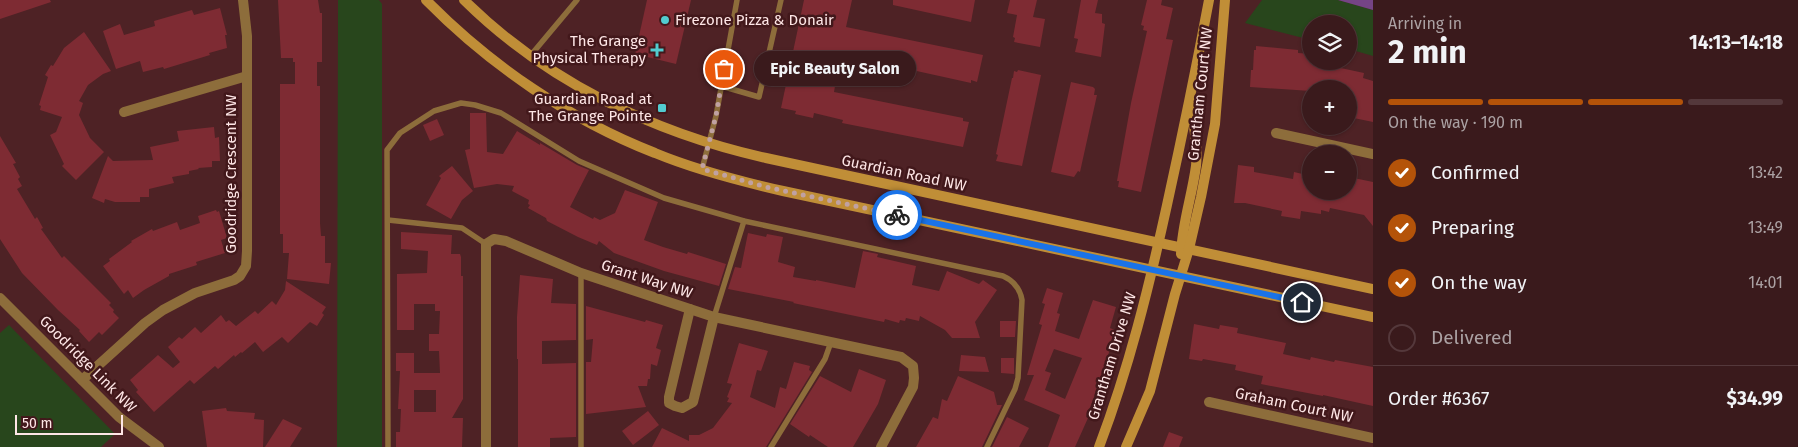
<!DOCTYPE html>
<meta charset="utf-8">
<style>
:root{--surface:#3a1a1c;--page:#452729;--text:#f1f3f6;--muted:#aba1a3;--line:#54383b;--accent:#b45309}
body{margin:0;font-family:"Fira Sans",sans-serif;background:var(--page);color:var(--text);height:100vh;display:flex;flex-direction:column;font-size:19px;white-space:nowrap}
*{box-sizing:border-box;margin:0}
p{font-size:16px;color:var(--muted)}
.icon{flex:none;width:28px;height:28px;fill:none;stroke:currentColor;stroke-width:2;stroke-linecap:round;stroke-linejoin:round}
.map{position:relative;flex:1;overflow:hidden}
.sheet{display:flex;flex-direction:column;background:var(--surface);width:425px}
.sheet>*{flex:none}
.fabs{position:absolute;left:1302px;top:15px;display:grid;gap:10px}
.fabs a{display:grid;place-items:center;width:55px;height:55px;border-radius:50%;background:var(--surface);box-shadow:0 1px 4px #0004,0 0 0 1px var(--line);font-size:25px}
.scale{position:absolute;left:15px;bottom:12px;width:108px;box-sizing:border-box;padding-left:5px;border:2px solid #fee6e6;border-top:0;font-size:14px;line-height:18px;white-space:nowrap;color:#fee6e6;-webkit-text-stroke:4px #42181b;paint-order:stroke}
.pin{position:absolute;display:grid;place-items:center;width:42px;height:42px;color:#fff;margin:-21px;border:2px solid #fff;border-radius:50%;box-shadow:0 1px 5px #0007}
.courier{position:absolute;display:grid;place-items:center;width:50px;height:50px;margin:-25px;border:4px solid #1a73e8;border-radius:50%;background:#fff;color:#222;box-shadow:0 1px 6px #0007}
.bubble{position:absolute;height:35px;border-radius:18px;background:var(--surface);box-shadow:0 1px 4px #0004,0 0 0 1px var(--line);font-size:16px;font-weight:700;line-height:35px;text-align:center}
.headline em{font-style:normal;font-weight:700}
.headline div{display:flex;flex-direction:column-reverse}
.headline{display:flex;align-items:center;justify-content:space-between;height:85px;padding:0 15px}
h1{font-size:32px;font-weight:700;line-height:38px}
.bar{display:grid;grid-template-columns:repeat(4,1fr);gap:8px 5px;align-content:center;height:60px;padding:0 15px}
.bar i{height:6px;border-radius:4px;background:var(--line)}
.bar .selected{background:var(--accent)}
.bar p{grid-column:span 4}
.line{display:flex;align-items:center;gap:12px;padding:0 15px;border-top:1px solid var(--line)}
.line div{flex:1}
ol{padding:0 15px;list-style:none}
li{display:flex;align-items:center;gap:15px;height:55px}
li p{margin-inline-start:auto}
li .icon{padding:5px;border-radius:50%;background:var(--accent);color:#fff;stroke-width:4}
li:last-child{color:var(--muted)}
li i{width:28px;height:28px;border:2px solid var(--line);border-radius:50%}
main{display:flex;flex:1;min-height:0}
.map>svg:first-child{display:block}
</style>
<main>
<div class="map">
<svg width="1373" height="447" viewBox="0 0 1373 447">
<rect width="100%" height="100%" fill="#4e2225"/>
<g fill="#28461c">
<polygon points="338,0 379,0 382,4 382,447 337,447"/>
<polygon points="1262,0 1338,0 1373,10 1373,56 1349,49 1349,24 1311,24 1311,40 1245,23"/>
<polygon points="9,325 115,434 101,447 0,447 0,333"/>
</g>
<polygon fill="#754485" points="1338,0 1373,0 1373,10"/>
<g fill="#7e2b33" fill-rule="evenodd">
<polygon points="0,0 50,0 51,2 0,19"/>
<polygon points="278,0 318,0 320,13 322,13 322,62 317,62 317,86 320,86 320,223 321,236 325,236 325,263 331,263 329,284 287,279 289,253 283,253 283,234 280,234 280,84 295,84 295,62 293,62 293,58 281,58"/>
<polygon points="647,0 691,0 676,64 635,54"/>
<polygon points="804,0 852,0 846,27 983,55 977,82 971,80 971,83 894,66 844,57 842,64 839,63 834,92 963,118 963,121 969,122 963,147 842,123 843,120 814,113 813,118 795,114 796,111 781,108"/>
<polygon points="893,0 975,0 971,22 893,5"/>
<polygon points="1010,0 1037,0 1033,17 1045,19 1040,47 1014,42 1015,38 1013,37 1017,15 1007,13"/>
<polygon points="1081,0 1098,0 1095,13 1102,14 1102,23 1105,24 1101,57 1075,52 1078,39 1074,38"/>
<polygon points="1147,0 1162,0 1161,5 1173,8 1166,39 1173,40 1141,192 1118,187 1119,181 1117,181 1131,103 1147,31 1143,30 1144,26 1141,25"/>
<polygon points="220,8 227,35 225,35 227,48 209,53 210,55 164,69 163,67 143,72 140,61 116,69 103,31 120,24 124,35 155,26 154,21 192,10 194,15"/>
<polygon points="84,32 111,71 103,74 88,85 79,101 83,103 79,115 90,138 104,152 76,180 62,166 64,164 50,135 56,132 62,117 40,110 41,106 39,105 48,77 45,75 51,65 53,66 64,48"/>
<polygon points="1256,46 1298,50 1298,53 1311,54 1311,61 1337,61 1336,67 1364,73 1363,78 1373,81 1373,122 1349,117 1349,89 1311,89 1311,91 1250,87 1251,70 1253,70 1254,50 1256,50"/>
<polygon points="1018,70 1041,75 1022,166 996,161 998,155 996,154 1012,78 1013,78 1014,71 1017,72"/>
<polygon points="1071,82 1093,87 1095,89 1094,95 1097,95 1080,172 1078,171 1074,177 1051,172"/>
<polygon points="470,113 486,113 487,152 503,154 517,131 540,145 540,143 577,165 589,170 570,207 593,219 594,217 600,220 615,213 625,190 658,202 644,240 663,247 687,254 688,252 726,264 719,286 664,271 614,253 599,241 597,245 578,237 547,221 546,218 528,208 530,205 528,204 529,200 512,191 514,186 497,184 474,188 465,150 470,149"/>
<polygon points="437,119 444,135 430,141 423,125"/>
<polygon points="214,127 215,138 219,137 220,161 212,161 212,167 198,168 199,169 189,171 189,174 172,177 174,183 149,189 149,197 140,197 140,202 115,202 105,199 104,203 92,198 108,156 113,161 153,160 150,147 179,141 177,131"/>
<polygon points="0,136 16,163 13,164 20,177 18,179 22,186 17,189 35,219 37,217 43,228 41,229 62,258 64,256 111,303 109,305 114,310 113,312 119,318 102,335 99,332 89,342 79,331 80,330 58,310 22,273 0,239"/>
<polygon points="1238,165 1254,167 1254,172 1293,179 1294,172 1311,176 1311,191 1349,191 1349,177 1373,182 1373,226 1364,215 1330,208 1329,212 1321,210 1321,214 1301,211 1300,219 1281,216 1282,211 1245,203 1234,203"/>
<polygon points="452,166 473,191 462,200 451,219 426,205 441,178 439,176"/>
<polygon points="216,210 217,212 219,211 227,238 221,240 225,253 196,262 197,265 169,274 169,276 144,290 133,298 128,290 124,294 103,266 110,261 109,259 132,242 131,241 152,229 153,231 177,222 180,230 200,223 198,216"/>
<path d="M401 232 452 235 451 254H460L461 257V276H463V399L452 418H463L462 447H396V432H400L401 409H398L400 371H396V353H414V373H440L439 351H429V334H439L440 311H435V304H414V330H397V274L427 273 428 251 401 249ZM414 390H436V412H414Z"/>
<polygon points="748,233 766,237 767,234 783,237 778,262 795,267 793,277 816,281 816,280 855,288 863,251 878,254 877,257 916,266 912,285 939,291 947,271 979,284 983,280 997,290 975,322 980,338 952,338 945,330 920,316 919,321 906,318 905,321 900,320 899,323 885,319 884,322 793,303 794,302 728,289 735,267 741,268"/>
<polygon points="520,275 553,279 551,303 576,304 576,340 542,341 542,364 576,363 576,437 550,438 550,447 518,447 518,359 517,359 517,317"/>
<polygon points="286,281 326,307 322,313 324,315 317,326 310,322 288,343 282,337 263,352 255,342 242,353 241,352 235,357 234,355 218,369 215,366 194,384 190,380 154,412 136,392 138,390 130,380 158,355 173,368 180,362 168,347 179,337 182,339 195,327 201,333 221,315 226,322 229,320 236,326 255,311 258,314 272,301 276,305 285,290"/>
<path d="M1047 288 1063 293 1057 313 1060 314 1055 331 1079 339 1093 300 1116 307 1110 328 1115 330 1113 337 1114 338 1096 390H1097L1086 417 1088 418 1075 447H1048L1060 415 1024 400 1034 375H1027L1042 325 1039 324 1045 304 1042 303ZM1054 349 1082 358 1065 399 1045 390 1051 373 1045 371Z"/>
<polygon points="586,306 645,322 646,320 663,325 656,348 661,350 657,366 651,364 650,379 648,379 647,386 638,386 646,407 586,414 586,362 591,362 593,339 586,340"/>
<polygon points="1000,321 1016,321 1015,337 1000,337"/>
<polygon points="1194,324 1219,329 1220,325 1238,328 1237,333 1286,343 1283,354 1310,360 1311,357 1334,362 1335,360 1373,367 1373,406 1323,395 1323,396 1261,384 1263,376 1235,370 1236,365 1203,359 1202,361 1189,359"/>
<polygon points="739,343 768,351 761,371 757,370 750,397 775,408 780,387 786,389 794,362 810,366 809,370 812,372 766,447 652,447 662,428 689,441 689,435 699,435 713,428 732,403 727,402 729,398 727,397 732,384 727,383"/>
<polygon points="961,355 985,357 989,372 959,371"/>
<polygon points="1001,358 1014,358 1014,374 1001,373"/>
<polygon points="859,369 886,380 878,404 853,447 828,447 810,435 809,437 790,424 820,376 851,392"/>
<polygon points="958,376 994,392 997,405 1002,405 982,447 916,447 933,417 938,419 942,399 947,401"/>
<polygon points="226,408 227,411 255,413 254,419 264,420 263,447 207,447 202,411"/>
<polygon points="648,411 659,425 633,445 622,431"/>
<polygon points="1007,417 1029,428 1019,447 992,447"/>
<polygon points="283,419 302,428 290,447 265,447"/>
<polygon points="1169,432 1183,437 1179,447 1163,447"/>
</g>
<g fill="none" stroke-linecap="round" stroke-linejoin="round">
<g stroke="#8d6d3b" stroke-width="5.5">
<polyline points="531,55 577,0"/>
<polyline points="721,86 759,97 781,0"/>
<polyline points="702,169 716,116 737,0"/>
<polyline points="388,220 462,228 486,244"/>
<polyline points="714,317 744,221"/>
<path d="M388 447 387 150 400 133 434 111 461 103 475 105 501 113 579 161 664 198 744 221 1003 276C1014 281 1020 288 1022 300L1018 378 1015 389 987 447"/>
<polyline points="581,447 581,273"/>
<polyline points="771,447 825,359 831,342"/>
</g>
<g stroke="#8d6d3b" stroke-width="10">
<polyline points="124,112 247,76"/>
<polyline points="1276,133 1373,154"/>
<polyline points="0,298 119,417 159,447"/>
<polyline points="690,309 669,397 669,403 675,406 682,408 693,402 714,317"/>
<polyline points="82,380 145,323 163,310 195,293 234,280 240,276 246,266 247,251 247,36 243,0"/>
<polyline points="1209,402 1373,438"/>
<polyline points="486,447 486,244 494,239 506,241 581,273 714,317 901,357 913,366 914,378 913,387 881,447"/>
</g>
<g stroke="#c08e37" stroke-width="10">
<path d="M426 0C490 65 570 120 655 153 696 170 739 181 783 191L1373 317"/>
<path d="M464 0C547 82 654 133 766 158L1373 289"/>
<path d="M1181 254C1182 224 1192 196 1196 166 1198 146 1194 127 1191 108"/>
<path d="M1099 447C1129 368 1149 287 1167 205 1182 137 1196 69 1209 0"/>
<polyline points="1126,447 1150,391 1175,294 1189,249 1201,197 1215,124 1225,0"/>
</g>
</g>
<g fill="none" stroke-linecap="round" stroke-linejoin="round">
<polyline stroke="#c0a1a2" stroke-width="5" stroke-dasharray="0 9" points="724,69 716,116 702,169 766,187 897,215"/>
<polyline stroke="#1a73e8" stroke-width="6" points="897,215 1302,302"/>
</g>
<g fill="#52ccd0" stroke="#42181b" stroke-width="2">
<circle cx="665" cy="20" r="5"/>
<path d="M654.5 42.5h5v5h5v5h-5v5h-5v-5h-5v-5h5z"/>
<rect x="657" y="103" width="10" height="10" rx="2.5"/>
</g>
<g text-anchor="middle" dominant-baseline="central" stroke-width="5" stroke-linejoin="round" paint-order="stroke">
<g font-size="15" fill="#fee6e6" stroke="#42181b" text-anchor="end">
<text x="675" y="20" text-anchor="start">Firezone Pizza &amp; Donair</text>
<text x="646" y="41">The Grange<tspan x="646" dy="17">Physical Therapy</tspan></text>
<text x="652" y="99">Guardian Road at<tspan x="652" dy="17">The Grange Pointe</tspan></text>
</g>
<g font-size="15" fill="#fee6e6" stroke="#42181b">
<text transform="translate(1200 94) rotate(-84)">Grantham Court NW</text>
<text transform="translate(904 173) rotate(12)">Guardian Road NW</text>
<text transform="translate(231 174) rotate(-90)">Goodridge Crescent NW</text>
<text transform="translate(647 279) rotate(18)">Grant Way NW</text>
<text transform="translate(1112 356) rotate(-73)">Grantham Drive NW</text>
<text transform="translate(88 364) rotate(45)">Goodridge Link NW</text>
<text transform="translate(1294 405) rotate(12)">Graham Court NW</text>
</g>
</g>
</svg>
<div class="fabs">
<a><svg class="icon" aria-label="layers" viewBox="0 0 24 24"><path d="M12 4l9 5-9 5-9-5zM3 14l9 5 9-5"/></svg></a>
<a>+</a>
<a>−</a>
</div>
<div class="scale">50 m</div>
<div class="pin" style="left:724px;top:69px;background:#ea580c"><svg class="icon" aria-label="bag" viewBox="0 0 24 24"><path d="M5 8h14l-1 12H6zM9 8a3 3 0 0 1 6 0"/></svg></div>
<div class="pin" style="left:1302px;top:302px;background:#1f2937"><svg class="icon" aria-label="home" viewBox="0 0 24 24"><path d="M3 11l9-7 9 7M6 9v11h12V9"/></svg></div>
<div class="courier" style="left:897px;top:215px"><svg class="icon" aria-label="bike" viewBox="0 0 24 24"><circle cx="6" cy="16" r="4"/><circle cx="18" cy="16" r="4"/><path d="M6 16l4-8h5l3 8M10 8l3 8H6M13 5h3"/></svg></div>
<div class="bubble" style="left:754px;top:51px;width:162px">Epic Beauty Salon</div>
</div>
<section class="sheet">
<div class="headline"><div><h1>2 min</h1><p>Arriving in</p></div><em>14:13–14:18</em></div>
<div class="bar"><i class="selected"></i><i class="selected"></i><i class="selected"></i><i></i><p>On the way · 190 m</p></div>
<ol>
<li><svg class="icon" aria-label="check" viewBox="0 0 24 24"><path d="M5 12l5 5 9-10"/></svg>Confirmed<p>13:42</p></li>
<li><svg class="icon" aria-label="check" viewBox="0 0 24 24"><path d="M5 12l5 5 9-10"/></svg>Preparing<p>13:49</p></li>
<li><svg class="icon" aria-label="check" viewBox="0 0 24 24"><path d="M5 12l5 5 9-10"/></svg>On the way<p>14:01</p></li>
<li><i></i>Delivered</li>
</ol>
<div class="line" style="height:65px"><div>Order #6367</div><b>$34.99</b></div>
</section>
</main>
